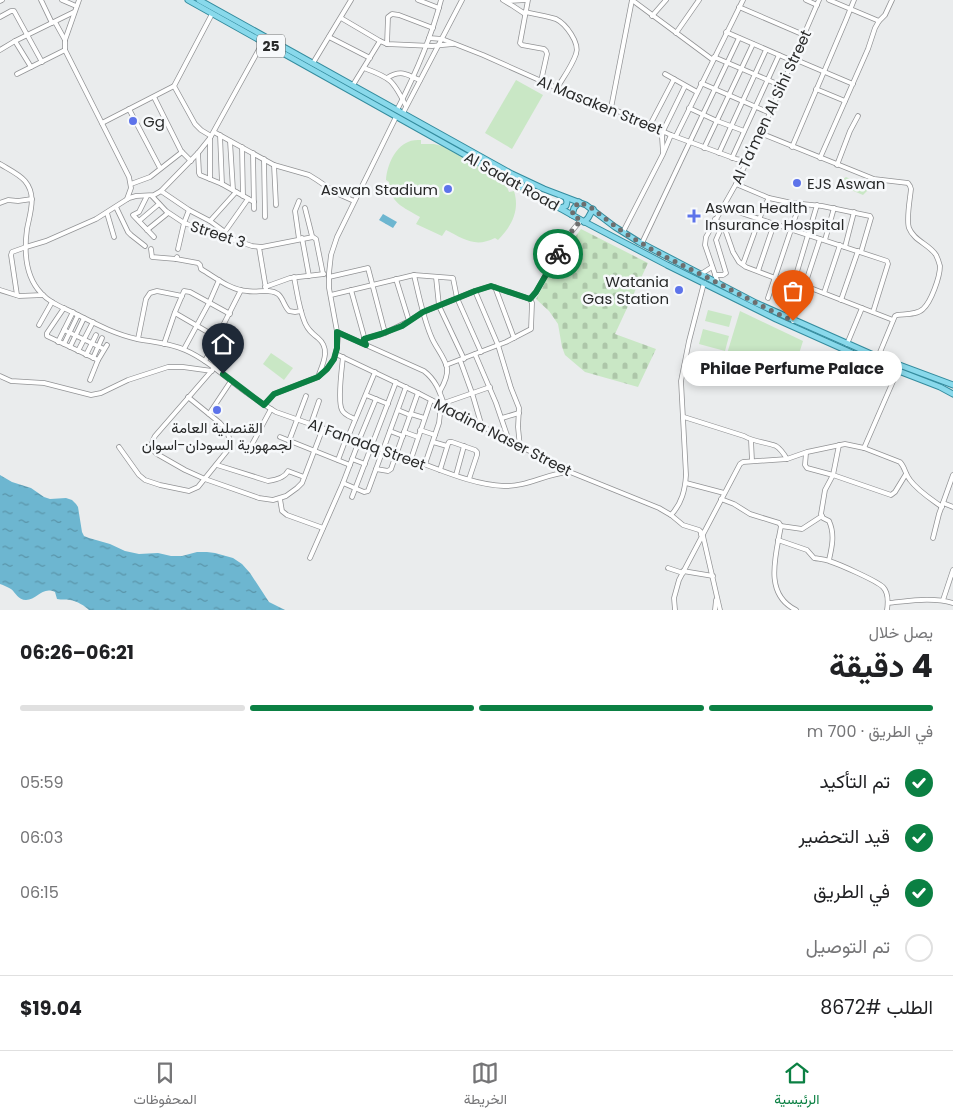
<!DOCTYPE html>
<html lang="ar">
<meta charset="utf-8">
<style>
:root{--surface:#fff;--page:#f2f2f2;--text:#202124;--muted:#757577;--line:#e0e0e0;--accent:#0b8043}
body{margin:0;font-family:Poppins,Vazirmatn,sans-serif;background:var(--page);color:var(--text);direction:rtl;height:100vh;display:flex;flex-direction:column;font-size:19px;white-space:nowrap}
*{box-sizing:border-box;margin:0}
p{font-size:16px;color:var(--muted)}
.icon{flex:none;width:28px;height:28px;fill:none;stroke:currentColor;stroke-width:2;stroke-linecap:round;stroke-linejoin:round}
.map{position:relative;height:610px;overflow:hidden;direction:ltr}
.drawer{display:flex;flex-direction:column;background:var(--surface);flex:1}
.drawer>*{flex:none}
.pin{position:absolute;display:grid;place-items:center;width:42px;height:42px;color:#fff;margin:-51px -21px;border-radius:50% 50% 50% 0;rotate:-45deg;box-shadow:0 0 5px #0007}
.pin .icon{rotate:45deg}
.courier{position:absolute;display:grid;place-items:center;width:50px;height:50px;margin:-25px;border:4px solid #0b8043;border-radius:50%;background:#fff;color:#222;box-shadow:0 1px 6px #0007}
.bubble{position:absolute;height:35px;border-radius:18px;background:var(--surface);box-shadow:0 2px 8px #0003;font-size:16px;font-weight:700;line-height:35px;text-align:center;direction:rtl}
.summary em{font-style:normal;font-weight:700}
.summary div{display:flex;flex-direction:column-reverse}
.summary{display:flex;align-items:center;justify-content:space-between;height:85px;padding:0 20px}
h1{font-size:32px;font-weight:700;line-height:38px}
.bar{display:grid;grid-template-columns:repeat(4,1fr);gap:8px 5px;align-content:center;height:60px;padding:0 20px}
.bar i{height:6px;border-radius:4px;background:var(--line)}
.bar .current{background:var(--accent)}
.bar p{grid-column:span 4}
.line{display:flex;align-items:center;gap:12px;padding:0 20px;border-top:1px solid var(--line)}
.line div{flex:1}
ol{padding:0 20px;list-style:none}
li{display:flex;align-items:center;gap:15px;height:55px}
li p{margin-inline-start:auto}
li .icon{padding:5px;border-radius:50%;background:var(--accent);color:#fff;stroke-width:4}
li:last-child{color:var(--muted)}
li i{width:28px;height:28px;border:2px solid var(--line);border-radius:50%}
.menu{display:flex;justify-content:space-around;align-items:center;height:70px;border-top:1px solid var(--line);background:var(--surface);font-size:14px;color:var(--muted)}
.menu a{display:grid;justify-items:center;gap:2px}
.menu .current{color:var(--accent)}
.map>svg:first-child{display:block}
</style>
<div class="map">
<svg width="953" height="610" viewBox="0 0 953 610">
<defs>
<pattern id="cemetery-stones" width="16" height="16" patternUnits="userSpaceOnUse" patternTransform="scale(1.25)"><rect width="16" height="16" fill="#c9e7c5"/><path d="M2 7V4a2 2 0 0 1 4 0v3zM10 15v-3a2 2 0 0 1 4 0v3z" fill="#adc6a9"/></pattern>
<pattern id="water-ripples" width="26" height="14" patternUnits="userSpaceOnUse" patternTransform="scale(1.25)"><rect width="26" height="14" fill="#6db6d0"/><path d="M2 4q2-2 4 0t4 0M15 11q2-2 4 0t4 0" fill="none" stroke="#5a94a9"/></pattern>
</defs>
<rect width="100%" height="100%" fill="#eaeced"/>
<polygon fill="url(#cemetery-stones)" points="581,229 648,263 615,334 656,349 638,387 585,372 565,355 562,347 558,324 549,311 536,299 557,261"/>
<g fill="#c9e7c5">
<polygon points="516,80 543,95 512,149 485,133"/>
<path d="M421 140V144H434L442 146 495 175 506 185 509 192 514 191C520 210 512 226 498 240L495 238C475 248 464 239 446 230L442 236 416 224 420 217C403 207 390 203 389 182L386 180C387 166 394 148 408 142 412 140 417 140 421 140Z"/>
<path d="M846 177 866 186 867 191 863 195 842 186C841 182 842 180 846 177Z"/>
<polygon points="708,310 732,316 729,327 705,321"/>
<polygon points="740,311 803,341 791,379 726,357"/>
<polygon points="703,329 729,336 725,351 699,344"/>
<polygon points="271,353 293,368 284,380 263,364"/>
</g>
<g fill="url(#water-ripples)">
<polygon points="383,214 397,222 393,228 379,220"/>
<path d="M0 475 12 482 31 488 44 497 50 499 66 498 72 500 76 504 78 507 82 532 84 536 89 538 110 544 125 551 139 554 158 553 171 556H182L197 552H207L215 553 233 558 242 564 250 573 269 602 285 610H89C85 606 77 601 70 600 65 599 62 600 57 599L55 592C42 586 37 600 26 600 18 600 16 593 11 589 7 587 4 585 0 584Z"/>
</g>
<g fill="none" stroke-linecap="round" stroke-linejoin="round">
<defs>
<g id="minor">
<polyline points="41,0 52,23"/>
<polyline points="62,0 76,6"/>
<polyline points="79,0 65,40 65,50 129,177 131,188 127,199"/>
<polyline points="418,0 439,8"/>
<polyline points="503,0 513,6 525,14"/>
<polyline points="528,0 520,43 522,45 544,49 546,51 547,54 541,81"/>
<polyline points="632,0 713,60"/>
<polyline points="806,0 817,5"/>
<polyline points="829,0 879,21"/>
<polyline points="0,1 2,0"/>
<polyline points="508,1 526,0"/>
<polyline points="739,7 804,35"/>
<path d="M525 12C535 14 546 16 556 19 566 24 580 43 576 54 572 66 563 78 557 88"/>
<polyline points="652,16 666,0"/>
<polyline points="0,17 11,11 14,11 42,62"/>
<polyline points="341,18 380,41 387,44 432,46 453,44"/>
<polyline points="55,22 65,40"/>
<polyline points="726,32 793,61"/>
<polyline points="676,33 699,0"/>
<polyline points="329,37 370,58"/>
<polyline points="429,38 442,39 455,44 483,55 557,88 611,108 671,135 736,159 747,161"/>
<polyline points="15,41 31,67"/>
<polyline points="387,44 388,17 392,14 399,15 433,28"/>
<polyline points="0,50 15,41 74,12"/>
<polyline points="714,57 782,86"/>
<polyline points="794,59 853,84"/>
<polyline points="313,63 351,0"/>
<path d="M364 68C391 78 393 80 406 106"/>
<polyline points="17,74 65,50"/>
<polyline points="665,74 697,92"/>
<path d="M387 78C402 69 406 75 420 80"/>
<polyline points="701,83 770,113"/>
<polyline points="353,85 380,41"/>
<polyline points="174,86 195,124 201,130 211,136"/>
<polyline points="816,89 845,101"/>
<polyline points="154,97 181,151 191,161"/>
<polyline points="611,108 632,0"/>
<polyline points="689,108 717,121 744,131"/>
<polyline points="129,109 160,168"/>
<path d="M397 110C415 75 431 39 441 0"/>
<polyline points="403,113 462,0"/>
<polyline points="102,123 174,86 212,14"/>
<polyline points="650,125 674,79"/>
<polyline points="214,132 274,165 309,175 317,180 336,193 354,201"/>
<path d="M760 133 874 179 908 183 910 186 911 189C910 199 906 220 909 228 914 241 929 244 936 255 938 259 939 262 940 266 940 277 931 302 923 309 917 315 905 314 897 315L895 316 878 357"/>
<polyline points="220,135 222,184"/>
<polyline points="676,136 743,0"/>
<polyline points="210,139 210,179"/>
<polyline points="230,141 233,190"/>
<polyline points="242,147 243,196"/>
<polyline points="792,147 846,20 854,0"/>
<polyline points="704,148 753,44"/>
<polyline points="663,152 662,137 663,131 685,86"/>
<polyline points="198,153 199,173 200,175 222,184 254,202"/>
<polyline points="253,153 254,209"/>
<polyline points="719,153 766,50"/>
<polyline points="732,158 779,55"/>
<polyline points="820,158 868,49 875,28 879,21 885,15 892,0"/>
<polyline points="264,159 265,217"/>
<path d="M0 164C8 169 19 174 25 181 37 195 30 213 27 229 24 251 25 276 41 293 50 303 62 307 74 313 94 323 114 334 137 339 153 342 170 343 185 350 208 360 227 379 247 393 257 400 266 406 276 412 322 428 367 444 413 460 441 470 474 485 504 486 527 487 547 473 570 472"/>
<polyline points="274,165 276,205"/>
<polyline points="837,165 850,131 858,116"/>
<polyline points="131,184 150,177 182,152"/>
<polyline points="736,184 769,198"/>
<polyline points="161,191 189,210 210,221 225,232"/>
<polyline points="147,196 139,212 133,215 154,237"/>
<polyline points="152,196 166,211 184,223 252,246 262,247 313,237 316,239 323,274"/>
<polyline points="299,201 295,211 299,239"/>
<polyline points="0,203 8,200 18,201 32,199"/>
<polyline points="116,207 128,232 131,235 145,246"/>
<polyline points="723,207 887,261 888,264 873,312"/>
<polyline points="305,208 312,236"/>
<polyline points="107,213 114,237"/>
<polyline points="715,219 722,226 726,232 733,252 739,262 746,267 799,287 808,287 893,320"/>
<polyline points="139,221 159,204"/>
<polyline points="210,221 236,192"/>
<polyline points="147,230 168,213"/>
<polyline points="623,232 663,154 671,135"/>
<polyline points="224,233 248,199"/>
<polyline points="302,238 309,276"/>
<polyline points="825,240 834,208"/>
<polyline points="642,243 739,38"/>
<polyline points="259,247 266,289"/>
<polyline points="845,247 854,212"/>
<polyline points="151,249 152,257 176,259"/>
<polyline points="178,249 184,223 189,210"/>
<path d="M177 257 176 259 198 263 200 265 201 269C215 277 230 290 247 291 257 293 269 288 278 294 283 298 284 306 289 311L295 312 301 311"/>
<polyline points="743,264 763,209 769,198 792,203 822,206 870,216 871,218 861,252"/>
<polyline points="758,271 774,224"/>
<polyline points="701,274 712,267"/>
<path d="M414 275C419 296 423 317 431 336 435 347 445 357 447 368 448 376 444 384 440 391"/>
<polyline points="715,275 723,275 726,273 716,240 722,226"/>
<path d="M294 277C297 292 299 309 305 323 308 330 312 333 318 338 331 349 323 363 318 377"/>
<polyline points="329,277 368,268 385,333 364,339"/>
<polyline points="436,277 439,306 464,359"/>
<polyline points="718,283 705,245 706,237 736,184 770,113 819,0"/>
<polyline points="793,285 817,205"/>
<polyline points="265,287 290,278 324,274"/>
<polyline points="495,287 514,338"/>
<polyline points="0,290 19,296 43,295"/>
<polyline points="351,290 365,340"/>
<polyline points="475,291 498,345 511,388 519,408 518,427 520,447"/>
<polyline points="824,293 840,245"/>
<polyline points="17,295 11,255 12,252 26,247 46,241 96,219 129,198 136,196 154,195 161,191 198,153 210,138 263,42"/>
<polyline points="331,295 414,275 453,278 457,298 481,352"/>
<polyline points="768,298 800,203"/>
<polyline points="841,300 858,251"/>
<polyline points="64,308 47,333 47,336 98,360"/>
<polyline points="175,313 218,338"/>
<polyline points="409,321 423,312 475,291 491,286 530,299 536,292 567,237 581,220"/>
<polyline points="793,321 820,239"/>
<polyline points="39,325 52,302"/>
<polyline points="64,330 104,349"/>
<path d="M337 332 424 371C437 381 440 393 445 407"/>
<polyline points="385,333 409,321 396,279"/>
<polyline points="138,339 146,299 150,293 157,291 182,296"/>
<polyline points="58,342 73,312"/>
<polyline points="64,344 78,315"/>
<polyline points="164,344 175,312 184,291 190,292 230,314"/>
<polyline points="847,344 862,308"/>
<polyline points="70,347 84,318"/>
<polyline points="184,349 209,303 219,280"/>
<polyline points="78,351 93,322"/>
<polyline points="336,354 418,393 570,472 659,508 671,515 683,525 699,530 701,532 701,535 703,536 720,610"/>
<polyline points="475,354 496,403 509,441"/>
<polyline points="86,355 96,335"/>
<path d="M343 357C342 368 337 401 342 410 344 415 351 417 355 419"/>
<polyline points="93,358 102,338"/>
<polyline points="460,360 472,393 482,427"/>
<polyline points="205,361 241,290"/>
<polyline points="446,365 506,342 531,329 532,303 530,299"/>
<path d="M214 368 155 436C151 443 150 448 157 454L185 470 205 479 259 498 273 500 286 496 297 488 302 483 323 428"/>
<polyline points="0,376 11,381 44,383 91,395 101,393 128,380 168,367 183,367 212,371"/>
<polyline points="90,380 98,360 107,345"/>
<polyline points="366,395 388,404"/>
<polyline points="444,403 490,387"/>
<polyline points="264,405 274,394 318,377 327,369 334,359 337,348 338,337 329,288 329,273 331,255 337,237 396,117"/>
<polyline points="398,410 410,415"/>
<polyline points="209,414 231,381"/>
<polyline points="411,414 424,418"/>
<path d="M684 417 744 436C754 442 766 442 776 446 781 449 784 454 787 459"/>
<polyline points="502,418 519,413"/>
<polyline points="311,424 319,401"/>
<polyline points="420,430 435,435"/>
<polyline points="390,431 403,436"/>
<polyline points="404,432 418,437"/>
<polyline points="280,437 350,465"/>
<polyline points="348,437 375,372"/>
<polyline points="359,440 376,399"/>
<polyline points="751,440 752,461"/>
<polyline points="289,441 306,396"/>
<polyline points="433,442 447,446"/>
<polyline points="839,445 833,475 891,495 895,492 906,474"/>
<polyline points="119,447 139,475 145,480 160,485 189,491 198,487 227,451 230,441 227,431 220,423 188,397"/>
<polyline points="250,448 271,409"/>
<polyline points="864,448 898,370"/>
<path d="M806 453 805 465 807 468 833 475 825 490 821 514 823 518 829 521C835 534 832 547 829 560"/>
<polyline points="352,459 365,464"/>
<polyline points="411,459 431,400"/>
<polyline points="338,460 347,436"/>
<polyline points="425,464 439,423 441,405"/>
<path d="M217 465 268 481C275 480 285 478 288 471L304 477"/>
<polyline points="376,469 388,471 391,469 418,393"/>
<polyline points="440,470 448,444 449,442 452,442 475,450 477,452 477,455 469,479"/>
<polyline points="456,475 464,446"/>
<polyline points="343,483 364,492 368,491 406,387"/>
<polyline points="686,483 724,493"/>
<polyline points="352,497 396,382"/>
<polyline points="280,499 282,511 287,515 323,528"/>
<path d="M721 499 734 504 750 514 779 523 781 526C776 555 763 594 796 610"/>
<polyline points="943,503 953,507"/>
<path d="M671 515C682 503 685 490 686 475L681 381 689 341 704 283"/>
<polyline points="781,526 802,529 822,516"/>
<polyline points="933,538 939,514 953,475"/>
<path d="M778 540 807 550 814 558C819 559 824 559 829 561 839 564 877 581 883 587 889 593 888 603 887 610"/>
<polyline points="310,558 343,483 359,441"/>
<polyline points="668,568 683,573"/>
<polyline points="683,571 713,576"/>
<polyline points="943,600 953,570"/>
<path d="M888 603C910 601 932 597 953 603"/>
<path d="M675 610 674 598 679 580 740 464 743 462 787 459 807 452 845 444 864 448 900 462C905 467 905 474 910 480 918 491 931 499 942 507"/>
<polyline points="715,610 716,600"/>
</g>
<g id="major">
<polyline points="188,0 581,220 667,265 776,319 852,353 940,387 953,394"/>
<polyline points="199,0 512,174 544,189 586,205 615,227 639,242 756,303 878,357 953,385"/>
<polyline points="560,208 566,206 567,202 566,198"/>
<polyline points="572,215 574,208 579,202"/>
<polyline points="584,222 588,218 593,209"/>
</g>
</defs>
<use href="#minor" stroke="#929395" stroke-width="5.5"/>
<use href="#major" stroke="#348c9e" stroke-width="7"/>
<use href="#minor" stroke="#fff" stroke-width="4"/>
<use href="#major" stroke="#89d9eb" stroke-width="5"/>
</g>
<g fill="none" stroke-linecap="round" stroke-linejoin="round">
<polyline stroke="#6d6e6e" stroke-width="5" stroke-dasharray="0 9" points="558,254 567,237 581,220 572,215 574,208 579,202 590,207 623,232 656,252 718,283 756,303 793,321"/>
<polyline stroke="#0b8043" stroke-width="6" points="223,374 264,405 274,394 318,377 327,369 334,359 337,348 337,332 366,345 364,339 381,334 402,326 423,312 475,291 491,286 530,299 536,292 558,254"/>
</g>
<g fill="#5d73ea" stroke="#f7f9fb" stroke-width="2">
<circle cx="133" cy="121" r="5"/>
<circle cx="797" cy="183" r="5"/>
<circle cx="448" cy="189" r="5"/>
<path d="M691.5 208.5h5v5h5v5h-5v5h-5v-5h-5v-5h5z"/>
<circle cx="679" cy="290" r="5"/>
<circle cx="217" cy="410" r="5"/>
</g>
<g text-anchor="middle" dominant-baseline="central" stroke-width="5" stroke-linejoin="round" paint-order="stroke">
<rect fill="#f7f9fb" stroke="#676869" stroke-width="1" x="257" y="34.5" width="28" height="23" rx="4"/>
<g font-size="14" font-weight="bold" fill="#292a2a">
<text x="271" y="46">25</text>
</g>
<g font-size="15" fill="#292a2a" stroke="#f7f9fb">
<text transform="translate(600 105) rotate(22)">Al Masaken Street</text>
<text transform="translate(771 107) rotate(-65)">Al Ta'men Al Sihi Street</text>
<text transform="translate(512 181) rotate(29)">Al Sadat Road</text>
<text transform="translate(218 234) rotate(18)">Street 3</text>
<text transform="translate(503 437) rotate(27)">Madina Naser Street</text>
<text transform="translate(367 444) rotate(20)">Al Fanadq Street</text>
</g>
<g font-size="15" fill="#292a2a" stroke="#f7f9fb" text-anchor="start">
<text x="143" y="121">Gg</text>
<text x="807" y="183">EJS Aswan</text>
<text x="438" y="189" text-anchor="end">Aswan Stadium</text>
<text x="705" y="207">Aswan Health<tspan x="705" dy="17">Insurance Hospital</tspan></text>
<text x="669" y="281" text-anchor="end">Watania<tspan x="669" dy="17">Gas Station</tspan></text>
<text x="217" y="427" text-anchor="middle">القنصلية العامة<tspan x="217" dy="17">لجمهورية السودان-اسوان</tspan></text>
</g>
</g>
</svg>
<div class="pin" style="left:793px;top:321px;background:#ea580c"><svg class="icon" aria-label="bag" viewBox="0 0 24 24"><path d="M5 8h14l-1 12H6zM9 8a3 3 0 0 1 6 0"/></svg></div>
<div class="pin" style="left:223px;top:374px;background:#1f2937"><svg class="icon" aria-label="home" viewBox="0 0 24 24"><path d="M3 11l9-7 9 7M6 9v11h12V9"/></svg></div>
<div class="courier" style="left:558px;top:254px"><svg class="icon" aria-label="bike" viewBox="0 0 24 24"><circle cx="6" cy="16" r="4"/><circle cx="18" cy="16" r="4"/><path d="M6 16l4-8h5l3 8M10 8l3 8H6M13 5h3"/></svg></div>
<div class="bubble" style="left:682px;top:351px;width:220px">Philae Perfume Palace</div>
</div>
<section class="drawer">
<div class="summary"><div><h1>4 دقيقة</h1><p>يصل خلال</p></div><em>06:21–06:26</em></div>
<div class="bar"><i class="current"></i><i class="current"></i><i class="current"></i><i></i><p>في الطريق · 700 m</p></div>
<ol>
<li><svg class="icon" aria-label="check" viewBox="0 0 24 24"><path d="M5 12l5 5 9-10"/></svg>تم التأكيد<p>05:59</p></li>
<li><svg class="icon" aria-label="check" viewBox="0 0 24 24"><path d="M5 12l5 5 9-10"/></svg>قيد التحضير<p>06:03</p></li>
<li><svg class="icon" aria-label="check" viewBox="0 0 24 24"><path d="M5 12l5 5 9-10"/></svg>في الطريق<p>06:15</p></li>
<li><i></i>تم التوصيل</li>
</ol>
<div class="line" style="height:65px"><div>الطلب #8672</div><b>$19.04</b></div>
</section>
<nav class="menu">
<a class="current"><svg class="icon" aria-label="home" viewBox="0 0 24 24"><path d="M3 11l9-7 9 7M6 9v11h12V9"/></svg>الرئيسية</a>
<a><svg class="icon" aria-label="map" viewBox="0 0 24 24"><path d="M3 6l6-2 6 2 6-2v14l-6 2-6-2-6 2zM9 4v14M15 6v14"/></svg>الخريطة</a>
<a><svg class="icon" aria-label="saved" viewBox="0 0 24 24"><path d="M7 4h10v16l-5-4-5 4z"/></svg>المحفوظات</a>
</nav>
